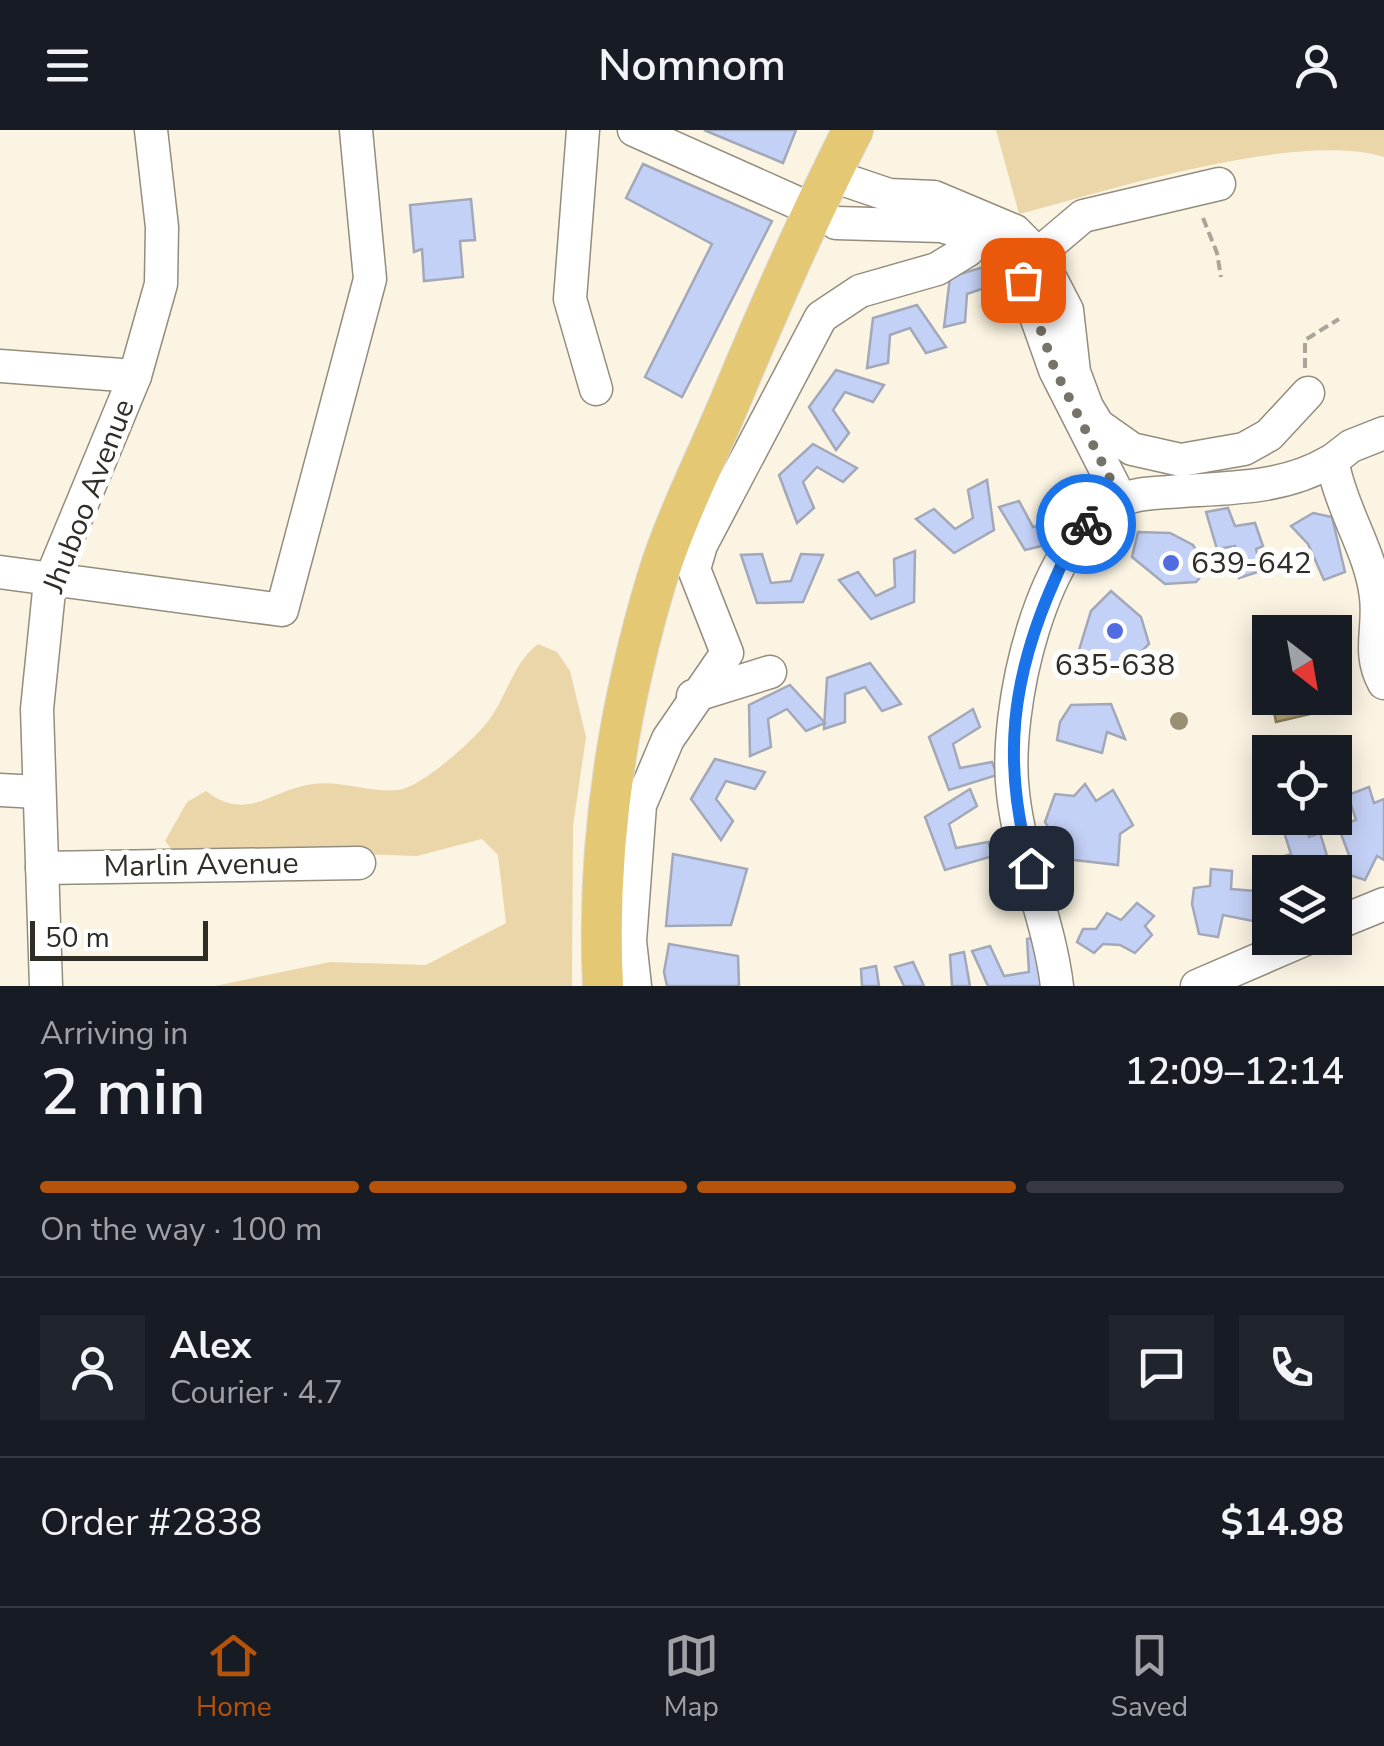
<!DOCTYPE html>
<meta charset="utf-8">
<style>
:root{--surface:#171b24;--page:#20242c;--text:#f1f3f6;--muted:#9ea1a6;--line:#363941;--accent:#b45309}
body{margin:0;font-family:"Nunito Sans",sans-serif;background:var(--page);color:var(--text);height:100vh;display:flex;flex-direction:column;font-size:38px;white-space:nowrap}
*{box-sizing:border-box;margin:0}
p{font-size:32px;color:var(--muted)}
.icon{flex:none;width:55px;height:55px;fill:none;stroke:currentColor;stroke-width:2;stroke-linecap:round;stroke-linejoin:round}
.map{position:relative;height:856px;overflow:hidden}
.sheet{display:flex;flex-direction:column;background:var(--surface);flex:1}
.sheet>*{flex:none}
.needle{width:65px;rotate:149deg}
.tools{position:absolute;left:1252px;top:485px;display:grid;gap:20px}
.tools a{display:grid;place-items:center;width:100px;height:100px;border-radius:0px;background:var(--surface);box-shadow:0 5px 25px #0003;font-size:50px}
.scale{position:absolute;left:30px;bottom:25px;width:178px;box-sizing:border-box;padding-left:10px;border:5px solid #2f2d26;border-top:0;font-size:28px;line-height:35px;white-space:nowrap;color:#2f2d26;-webkit-text-stroke:8px #fff;paint-order:stroke}
.pin{position:absolute;display:grid;place-items:center;width:85px;height:85px;color:#fff;margin:-42px;border-radius:20px;box-shadow:0 5px 15px #0006}
.courier{position:absolute;display:grid;place-items:center;width:100px;height:100px;margin:-50px;border:8px solid #1a73e8;border-radius:50%;background:#fff;color:#222;box-shadow:0 2px 12px #0007}
.head em{font-style:normal;font-weight:600}
.head div{display:flex;flex-direction:column-reverse}
.head{display:flex;align-items:center;justify-content:space-between;height:170px;padding:0 40px}
h1{font-size:65px;font-weight:600;line-height:75px}
.bar{display:grid;grid-template-columns:repeat(4,1fr);gap:15px 10px;align-content:center;height:120px;padding:0 40px}
.bar i{height:12px;border-radius:8px;background:var(--line)}
.bar .selected{background:var(--accent)}
.bar p{grid-column:span 4}
.line{display:flex;align-items:center;gap:25px;padding:0 40px;border-top:2px solid var(--line)}
.line div{flex:1}
.round{display:grid;place-items:center;flex:none;width:105px;height:105px;border-radius:0px;background:var(--page)}
header{display:flex;justify-content:space-between;align-items:center;height:130px;padding:0 40px;background:var(--surface);font-size:45px;font-weight:600}
.menu{display:flex;justify-content:space-around;align-items:center;height:140px;border-top:2px solid var(--line);background:var(--surface);font-size:28px;color:var(--muted)}
.menu a{display:grid;justify-items:center;gap:5px}
.menu .selected{color:var(--accent)}
.map>svg:first-child{display:block}
</style>
<header><svg class="icon" aria-label="menu" viewBox="0 0 24 24"><path d="M4 6h16M4 12h16M4 18h16"/></svg>Nomnom<svg class="icon" aria-label="person" viewBox="0 0 24 24"><circle cx="12" cy="8" r="4"/><path d="M4 21q1-7 8-7t8 7"/></svg></header>
<div class="map">
<svg width="1384" height="856" viewBox="0 0 1384 856">
<rect width="100%" height="100%" fill="#fbf4e3"/>
<g fill="#ead6a8">
<path d="M996 0H1384V27C1299 0 1109 60 1019 84Z"/>
<path d="M538 514 557 522 570 541 586 607 573 696 572 856H215L330 832 426 835 506 793 498 725 482 709 417 726 300 722 180 730 165 711 187 672 206 661C248 693 269 660 313 654 341 650 370 663 398 660 421 658 481 605 493 584 509 559 514 533 538 514Z"/>
</g>
<polygon fill="#b9a575" stroke="#90815d" stroke-width="2.5" points="1292,568 1328,568 1331,579 1276,592 1272,572"/>
<g fill="#c4d1f6" stroke="#a2a8b8" stroke-width="2.5">
<polygon points="704,0 796,0 783,33"/>
<polygon points="643,34 772,91 682,267 645,247 712,114 626,68"/>
<polygon points="471,69 475,110 460,111 463,147 424,151 422,119 414,122 410,75"/>
<polygon points="994,134 1022,176 1002,182 987,157 967,164 965,192 944,197 950,147"/>
<polygon points="917,175 946,217 926,223 910,198 890,205 888,233 867,238 873,188"/>
<polygon points="836,240 884,255 873,272 845,262 833,280 849,303 836,320 809,277"/>
<polygon points="813,314 857,338 843,352 817,337 803,352 814,378 797,393 779,345"/>
<polygon points="987,350 994,400 954,423 916,389 934,379 955,399 973,388 968,360"/>
<polygon points="1078,359 1070,409 1025,420 999,377 1019,371 1033,397 1054,392 1057,364"/>
<polygon points="1228,378 1235,396 1255,393 1263,416 1256,419 1261,441 1239,448 1235,416 1217,419 1206,382"/>
<polygon points="1313,383 1332,387 1345,442 1324,450 1308,414 1291,396"/>
<polygon points="1138,402 1170,403 1193,415 1207,439 1196,452 1165,454 1132,427"/>
<polygon points="915,421 914,472 871,489 839,450 858,442 876,466 895,457 894,429"/>
<polygon points="762,424 771,453 791,451 801,424 823,425 803,472 757,473 741,425"/>
<polygon points="1111,461 1141,487 1149,514 1122,541 1079,520 1091,481"/>
<polygon points="870,533 901,574 882,581 865,557 845,564 845,592 824,599 827,548"/>
<polygon points="790,555 825,593 806,601 787,579 768,589 771,617 750,626 749,575"/>
<polygon points="1111,574 1125,609 1107,602 1102,623 1057,610 1060,592 1071,575"/>
<polygon points="973,579 980,597 953,614 960,638 992,632 997,645 949,660 929,607"/>
<polygon points="715,629 765,642 755,659 726,651 716,669 733,691 721,710 691,669"/>
<polygon points="1085,654 1096,671 1113,660 1133,695 1120,704 1118,735 1066,729 1045,692 1055,664 1074,666"/>
<polygon points="1369,657 1374,673 1384,669 1384,730 1377,726 1365,750 1343,743 1349,725 1338,696 1356,690 1348,665"/>
<polygon points="970,659 977,676 949,694 956,718 988,712 993,726 945,740 925,687"/>
<polygon points="1304,691 1309,707 1320,703 1332,742 1278,742 1273,730 1291,724 1283,699"/>
<polygon points="673,724 747,739 731,795 666,796"/>
<polygon points="1211,739 1232,741 1231,759 1255,761 1253,791 1223,785 1218,807 1199,804 1192,774 1194,758 1210,756"/>
<polygon points="1137,773 1154,786 1145,796 1152,805 1135,823 1120,815 1103,814 1094,823 1077,812 1083,799 1096,799 1107,783 1121,790"/>
<polygon points="1041,806 1045,856 988,856 972,821 990,816 1004,846 1029,842 1027,809"/>
<polygon points="669,814 738,826 739,856 667,856 664,842"/>
<polygon points="964,822 970,856 952,856 950,825"/>
<polygon points="913,832 924,856 904,856 895,837"/>
<polygon points="876,836 879,856 862,856 861,839"/>
</g>
<g fill="none" stroke-linecap="round" stroke-linejoin="round">
<defs>
<g id="minor">
<polyline points="583,0 570,169 596,259"/>
<polyline points="634,0 802,75"/>
<polyline points="830,45 889,65 934,67 1015,101 1038,124 1067,180 1074,242 1087,277 1098,295 1132,319 1181,330 1244,319 1269,305 1308,263"/>
<polyline points="836,93 941,96 1003,114 1023,150 1055,240 1121,370"/>
<polyline points="1038,124 1083,86 1219,54"/>
<polyline points="0,236 135,246"/>
<polyline points="1333,330 1351,316 1384,303"/>
<path d="M1334 339C1344 385 1371 422 1376 467 1380 499 1367 523 1384 553"/>
<polyline points="0,442 282,480 370,149 356,0"/>
<polyline points="693,566 770,542"/>
<polyline points="0,660 38,662"/>
<polyline points="42,738 359,733"/>
<polyline points="1335,794 1384,774"/>
<polyline points="46,856 37,579 50,451 135,246 161,154 162,97 151,0"/>
<polyline points="635,856 630,811 640,675 668,609 727,523 694,439 701,415 821,187 860,161 937,139 968,120 975,106"/>
<path d="M1057 856C1049 790 1020 729 1013 663 1003 584 1040 404 1122 370 1140 362 1162 363 1182 361 1232 358 1285 358 1329 332"/>
<polyline points="1197,856 1308,808"/>
</g>
<path id="major" d="M603 856C596 717 618 577 658 445 677 385 707 327 731 269 769 178 808 88 853 0"/>
</defs>
<use href="#minor" stroke="#948d7e" stroke-width="35"/>
<use href="#major" stroke="#dad9d8" stroke-width="42"/>
<g stroke="#aaa598" stroke-width="4" stroke-dasharray="10 5" stroke-linecap="butt">
<polyline points="1203,88 1217,123 1221,147"/>
<polyline points="1305,238 1305,210 1339,189"/>
</g>
<use href="#minor" stroke="#fff" stroke-width="32"/>
<use href="#major" stroke="#e4c873" stroke-width="40"/>
</g>
<circle fill="#9a8f72" cx="1179" cy="591" r="9"/>
<g fill="none" stroke-linecap="round" stroke-linejoin="round">
<polyline stroke="#767368" stroke-width="10" stroke-dasharray="0 18" points="1023,150 1055,240 1121,370 1086,394"/>
<path stroke="#1a73e8" stroke-width="12" d="M1031 738C1001 632 1011 547 1056 447 1064 430 1071 406 1086 394"/>
</g>
<g fill="#516be0" stroke="#fff" stroke-width="4">
<circle cx="1171" cy="433" r="10"/>
<circle cx="1115" cy="501" r="10"/>
</g>
<g text-anchor="middle" dominant-baseline="central" stroke-width="10" stroke-linejoin="round" paint-order="stroke">
<g font-size="30" fill="#2f2d26" stroke="#fff">
<text transform="translate(89 366) rotate(-69)">Jhuboo Avenue</text>
<text transform="translate(201 735) rotate(-1)">Marlin Avenue</text>
</g>
<g font-size="30" fill="#2f2d26" stroke="#fff" text-anchor="start">
<text x="1191" y="433">639-642</text>
<text x="1115" y="535" text-anchor="middle">635-638</text>
</g>
</g>
</svg>
<div class="tools">
<a><svg class="needle" viewBox="-14 -14 28 28"><path d="M0-13l5 13h-10z" fill="#e53935"/><path d="M0 13l5-13h-10z" fill="#9ea1a6"/></svg></a>
<a><svg class="icon" aria-label="locate" viewBox="0 0 24 24"><circle cx="12" cy="12" r="6"/><path d="M12 2v4M12 18v4M2 12h4M18 12h4"/></svg></a>
<a><svg class="icon" aria-label="layers" viewBox="0 0 24 24"><path d="M12 4l9 5-9 5-9-5zM3 14l9 5 9-5"/></svg></a>
</div>
<div class="scale">50 m</div>
<div class="pin" style="left:1023px;top:150px;background:#ea580c"><svg class="icon" aria-label="bag" viewBox="0 0 24 24"><path d="M5 8h14l-1 12H6zM9 8a3 3 0 0 1 6 0"/></svg></div>
<div class="pin" style="left:1031px;top:738px;background:#1f2937"><svg class="icon" aria-label="home" viewBox="0 0 24 24"><path d="M3 11l9-7 9 7M6 9v11h12V9"/></svg></div>
<div class="courier" style="left:1086px;top:394px"><svg class="icon" aria-label="bike" viewBox="0 0 24 24"><circle cx="6" cy="16" r="4"/><circle cx="18" cy="16" r="4"/><path d="M6 16l4-8h5l3 8M10 8l3 8H6M13 5h3"/></svg></div>
</div>
<section class="sheet">
<div class="head"><div><h1>2 min</h1><p>Arriving in</p></div><em>12:09–12:14</em></div>
<div class="bar"><i class="selected"></i><i class="selected"></i><i class="selected"></i><i></i><p>On the way · 100 m</p></div>
<div class="line" style="height:180px"><a class="round"><svg class="icon" aria-label="person" viewBox="0 0 24 24"><circle cx="12" cy="8" r="4"/><path d="M4 21q1-7 8-7t8 7"/></svg></a><div><b>Alex</b><p>Courier · 4.7</p></div><a class="round"><svg class="icon" aria-label="chat" viewBox="0 0 24 24"><path d="M4 5h16v11H9l-5 4z"/></svg></a><a class="round"><svg class="icon" aria-label="phone" viewBox="0 0 24 24"><path d="M5 4h4l2 5-3 2q2 4 5 5l2-3 5 2v4C11 20 4 13 5 4z"/></svg></a></div>
<div class="line" style="height:130px"><div>Order #2838</div><b>$14.98</b></div>
</section>
<nav class="menu">
<a class="selected"><svg class="icon" aria-label="home" viewBox="0 0 24 24"><path d="M3 11l9-7 9 7M6 9v11h12V9"/></svg>Home</a>
<a><svg class="icon" aria-label="map" viewBox="0 0 24 24"><path d="M3 6l6-2 6 2 6-2v14l-6 2-6-2-6 2zM9 4v14M15 6v14"/></svg>Map</a>
<a><svg class="icon" aria-label="saved" viewBox="0 0 24 24"><path d="M7 4h10v16l-5-4-5 4z"/></svg>Saved</a>
</nav>
